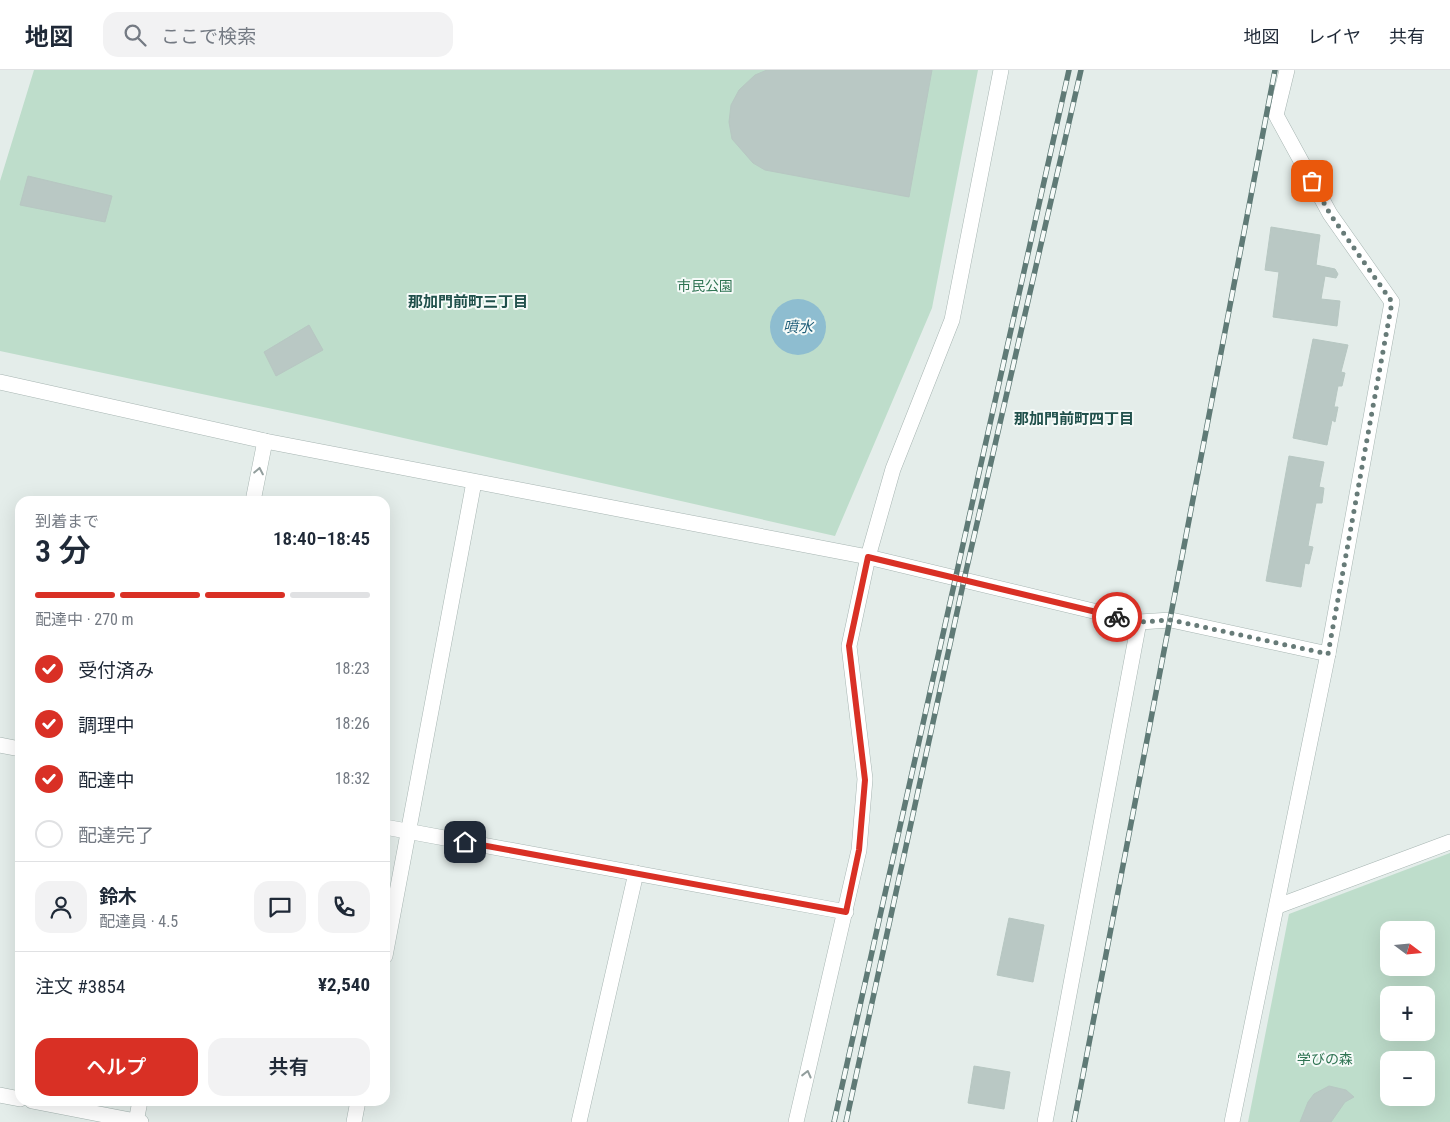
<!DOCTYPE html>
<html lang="ja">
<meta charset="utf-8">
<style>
:root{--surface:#fff;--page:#f2f2f3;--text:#1f2937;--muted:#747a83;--line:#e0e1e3;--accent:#d93025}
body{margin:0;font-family:"Roboto Condensed","Noto Sans JP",sans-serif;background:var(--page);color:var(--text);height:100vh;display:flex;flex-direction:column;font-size:19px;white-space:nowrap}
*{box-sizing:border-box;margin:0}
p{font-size:16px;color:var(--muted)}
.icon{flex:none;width:28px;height:28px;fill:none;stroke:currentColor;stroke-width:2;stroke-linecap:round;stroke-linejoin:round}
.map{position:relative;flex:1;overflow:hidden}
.drawer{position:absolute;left:15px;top:426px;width:375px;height:610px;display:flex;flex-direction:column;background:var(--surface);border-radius:15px;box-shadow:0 5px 20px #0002}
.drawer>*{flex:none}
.needle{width:32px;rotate:106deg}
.fabs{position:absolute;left:1380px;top:851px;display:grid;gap:10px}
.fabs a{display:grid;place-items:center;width:55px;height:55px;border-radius:10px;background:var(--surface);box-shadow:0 5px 20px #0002;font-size:25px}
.pin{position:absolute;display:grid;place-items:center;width:42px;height:42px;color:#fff;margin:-21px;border-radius:10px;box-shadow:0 2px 8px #0006}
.courier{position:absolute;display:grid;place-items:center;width:50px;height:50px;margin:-25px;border:4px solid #d93025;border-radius:50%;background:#fff;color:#222;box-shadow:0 1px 6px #0007}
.headline em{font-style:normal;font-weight:600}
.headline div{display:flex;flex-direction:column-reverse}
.headline{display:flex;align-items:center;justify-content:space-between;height:85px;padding:0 20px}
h1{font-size:32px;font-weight:600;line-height:38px}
.bar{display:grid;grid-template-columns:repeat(4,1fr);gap:8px 5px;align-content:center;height:60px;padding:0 20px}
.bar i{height:6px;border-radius:4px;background:var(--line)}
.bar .active{background:var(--accent)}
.bar p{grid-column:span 4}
.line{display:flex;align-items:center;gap:12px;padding:0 20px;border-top:1px solid var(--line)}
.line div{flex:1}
.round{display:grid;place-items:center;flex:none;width:52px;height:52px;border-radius:15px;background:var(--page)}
ol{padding:0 20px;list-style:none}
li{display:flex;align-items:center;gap:15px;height:55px}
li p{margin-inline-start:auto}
li .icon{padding:5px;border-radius:50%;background:var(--accent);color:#fff;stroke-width:4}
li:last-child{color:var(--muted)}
li i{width:28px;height:28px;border:2px solid var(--line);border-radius:50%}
.primary-button{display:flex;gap:10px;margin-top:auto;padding:10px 20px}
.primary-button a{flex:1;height:58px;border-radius:15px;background:var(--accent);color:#fff;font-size:20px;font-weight:600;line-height:58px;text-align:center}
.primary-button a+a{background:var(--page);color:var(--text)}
header{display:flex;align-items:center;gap:30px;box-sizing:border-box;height:70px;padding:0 25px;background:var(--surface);border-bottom:1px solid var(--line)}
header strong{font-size:24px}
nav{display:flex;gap:28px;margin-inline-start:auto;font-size:18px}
.search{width:350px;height:45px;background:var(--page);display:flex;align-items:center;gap:12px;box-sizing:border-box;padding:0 18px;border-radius:15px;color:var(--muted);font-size:19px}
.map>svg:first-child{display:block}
</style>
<header>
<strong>地図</strong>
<div class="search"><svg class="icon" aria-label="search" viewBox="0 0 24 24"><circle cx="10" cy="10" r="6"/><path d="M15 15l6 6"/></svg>ここで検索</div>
<nav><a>地図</a><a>レイヤ</a><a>共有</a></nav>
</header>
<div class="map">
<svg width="1450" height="1052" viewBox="0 0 1450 1052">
<rect width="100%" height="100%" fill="#e4edea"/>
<g fill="#beddcb" fill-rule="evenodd">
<polygon points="34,0 978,0 932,238 835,466 320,349 0,281 0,111"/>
<path d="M1450 783V1052H1248L1289 844ZM1389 860H1426V898H1389ZM1389 925H1426V962H1389ZM1389 990H1426V1028H1389Z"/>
</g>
<circle fill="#8ebdd0" cx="798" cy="257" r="28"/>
<g fill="#b9c8c4" stroke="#b7c7c2">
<polygon points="767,0 932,0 909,127 765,100 753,93 732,69 729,52 731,35 739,20 755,5"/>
<polygon points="28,106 112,126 105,152 20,135"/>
<polygon points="1271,157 1320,165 1316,195 1335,199 1338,204 1336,208 1325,206 1321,229 1340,231 1337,256 1273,247 1279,202 1265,200"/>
<polygon points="309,255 323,280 276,306 264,282"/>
<polygon points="1313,269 1348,275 1341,302 1345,303 1342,316 1338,316 1334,337 1338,337 1335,352 1332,350 1327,375 1293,368"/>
<polygon points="1289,386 1324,392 1319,417 1324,418 1322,433 1316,433 1308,476 1313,477 1309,494 1305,493 1301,517 1266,511"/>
<polygon points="1009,848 1044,855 1033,912 997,905"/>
<polygon points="974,996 1010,1002 1004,1039 968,1033"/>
<polygon points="1329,1016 1346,1020 1354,1027 1345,1032 1331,1052 1300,1052 1308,1032 1314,1024"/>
</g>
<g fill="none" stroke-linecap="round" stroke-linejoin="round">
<defs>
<g id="minor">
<polyline points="0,312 265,371 868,487 1139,552 1171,550 1328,584"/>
<polyline points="253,431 265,371"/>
<polyline points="0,675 20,679"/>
<polyline points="385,757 846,842"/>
<polyline points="1278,836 1450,772"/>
<polyline points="385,886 474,412"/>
<polyline points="0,1025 20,1029"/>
<polyline points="32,1031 141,1052"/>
<polyline points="136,1052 140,1031"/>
<polyline points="354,1052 358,1031"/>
<polyline points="579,1052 636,803"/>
<polyline points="796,1052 859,780 865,709 849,576 868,487 893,399 952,250 1001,0"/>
<polyline points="1045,1052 1139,552"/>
<polyline points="1232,1052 1328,584 1392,232 1330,144 1276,45 1287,0"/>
</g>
</defs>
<use href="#minor" stroke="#a7b5b2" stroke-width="16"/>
<use href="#minor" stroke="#fff" stroke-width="15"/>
<defs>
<g id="rail">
<polyline points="834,1052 1069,0"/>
<polyline points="846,1052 964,510 1081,0"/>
<polyline points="1074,1052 1275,0"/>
</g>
</defs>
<use href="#rail" stroke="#5f7a76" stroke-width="5.5"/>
<use href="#rail" stroke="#f5faf8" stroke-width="4" stroke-dasharray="11" stroke-linecap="butt"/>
</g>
<defs><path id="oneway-chevron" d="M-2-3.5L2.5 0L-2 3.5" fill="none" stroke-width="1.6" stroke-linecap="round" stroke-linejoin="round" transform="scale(1.25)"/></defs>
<g stroke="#929e9d">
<use href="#oneway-chevron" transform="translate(259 401) rotate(-79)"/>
<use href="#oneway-chevron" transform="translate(807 1004) rotate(-76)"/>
</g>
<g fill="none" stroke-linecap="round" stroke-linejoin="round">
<polyline stroke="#677b78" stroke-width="5" stroke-dasharray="0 9" points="1117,547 1139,552 1171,550 1328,584 1392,232 1330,144 1312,111"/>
<polyline stroke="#d93025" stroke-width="6" points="465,772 846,842 859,780 865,710 849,576 868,487 1117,547"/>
</g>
<g text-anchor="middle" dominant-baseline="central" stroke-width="4" stroke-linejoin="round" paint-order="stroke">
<g font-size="14" fill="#2f7453" stroke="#f5faf8">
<text x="705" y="216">市民公園</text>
<text x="1325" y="989">学びの森</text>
</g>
<g font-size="15" font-weight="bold" fill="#20504b" stroke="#f5faf8">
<text x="468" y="232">那加門前町三丁目</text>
<text x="1074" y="349">那加門前町四丁目</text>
</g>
<g font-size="15" font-style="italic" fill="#1f5e79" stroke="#f5faf8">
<text x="798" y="257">噴水</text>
</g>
</g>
</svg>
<div class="fabs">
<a><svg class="needle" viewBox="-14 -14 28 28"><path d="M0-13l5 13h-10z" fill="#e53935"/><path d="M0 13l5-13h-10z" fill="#747a83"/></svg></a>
<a>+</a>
<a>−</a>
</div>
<div class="pin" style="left:1312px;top:111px;background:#ea580c"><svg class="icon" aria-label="bag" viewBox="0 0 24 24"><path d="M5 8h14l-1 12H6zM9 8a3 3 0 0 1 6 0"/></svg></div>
<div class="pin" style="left:465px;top:772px;background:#1f2937"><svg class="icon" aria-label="home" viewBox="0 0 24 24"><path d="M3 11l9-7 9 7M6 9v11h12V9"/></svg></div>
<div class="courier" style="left:1117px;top:547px"><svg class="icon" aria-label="bike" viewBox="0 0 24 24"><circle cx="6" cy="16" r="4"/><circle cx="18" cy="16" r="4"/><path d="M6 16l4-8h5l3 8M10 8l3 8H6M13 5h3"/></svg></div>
<section class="drawer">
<div class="headline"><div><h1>3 分</h1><p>到着まで</p></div><em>18:40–18:45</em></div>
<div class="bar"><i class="active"></i><i class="active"></i><i class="active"></i><i></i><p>配達中 · 270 m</p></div>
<ol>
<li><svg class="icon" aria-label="check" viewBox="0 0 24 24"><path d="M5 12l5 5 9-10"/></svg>受付済み<p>18:23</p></li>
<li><svg class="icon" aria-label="check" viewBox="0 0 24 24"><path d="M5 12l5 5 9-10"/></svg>調理中<p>18:26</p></li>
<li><svg class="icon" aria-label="check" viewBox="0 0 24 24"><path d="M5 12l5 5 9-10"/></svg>配達中<p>18:32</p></li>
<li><i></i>配達完了</li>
</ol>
<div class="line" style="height:90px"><a class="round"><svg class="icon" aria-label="person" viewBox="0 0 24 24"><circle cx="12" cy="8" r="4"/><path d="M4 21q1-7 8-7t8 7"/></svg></a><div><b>鈴木</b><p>配達員 · 4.5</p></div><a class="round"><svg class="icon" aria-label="chat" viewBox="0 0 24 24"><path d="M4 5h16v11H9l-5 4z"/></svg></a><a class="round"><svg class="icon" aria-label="phone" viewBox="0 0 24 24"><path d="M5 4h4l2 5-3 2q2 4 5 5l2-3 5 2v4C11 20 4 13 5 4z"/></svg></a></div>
<div class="line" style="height:65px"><div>注文 #3854</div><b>¥2,540</b></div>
<div class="primary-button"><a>ヘルプ</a><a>共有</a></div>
</section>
</div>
